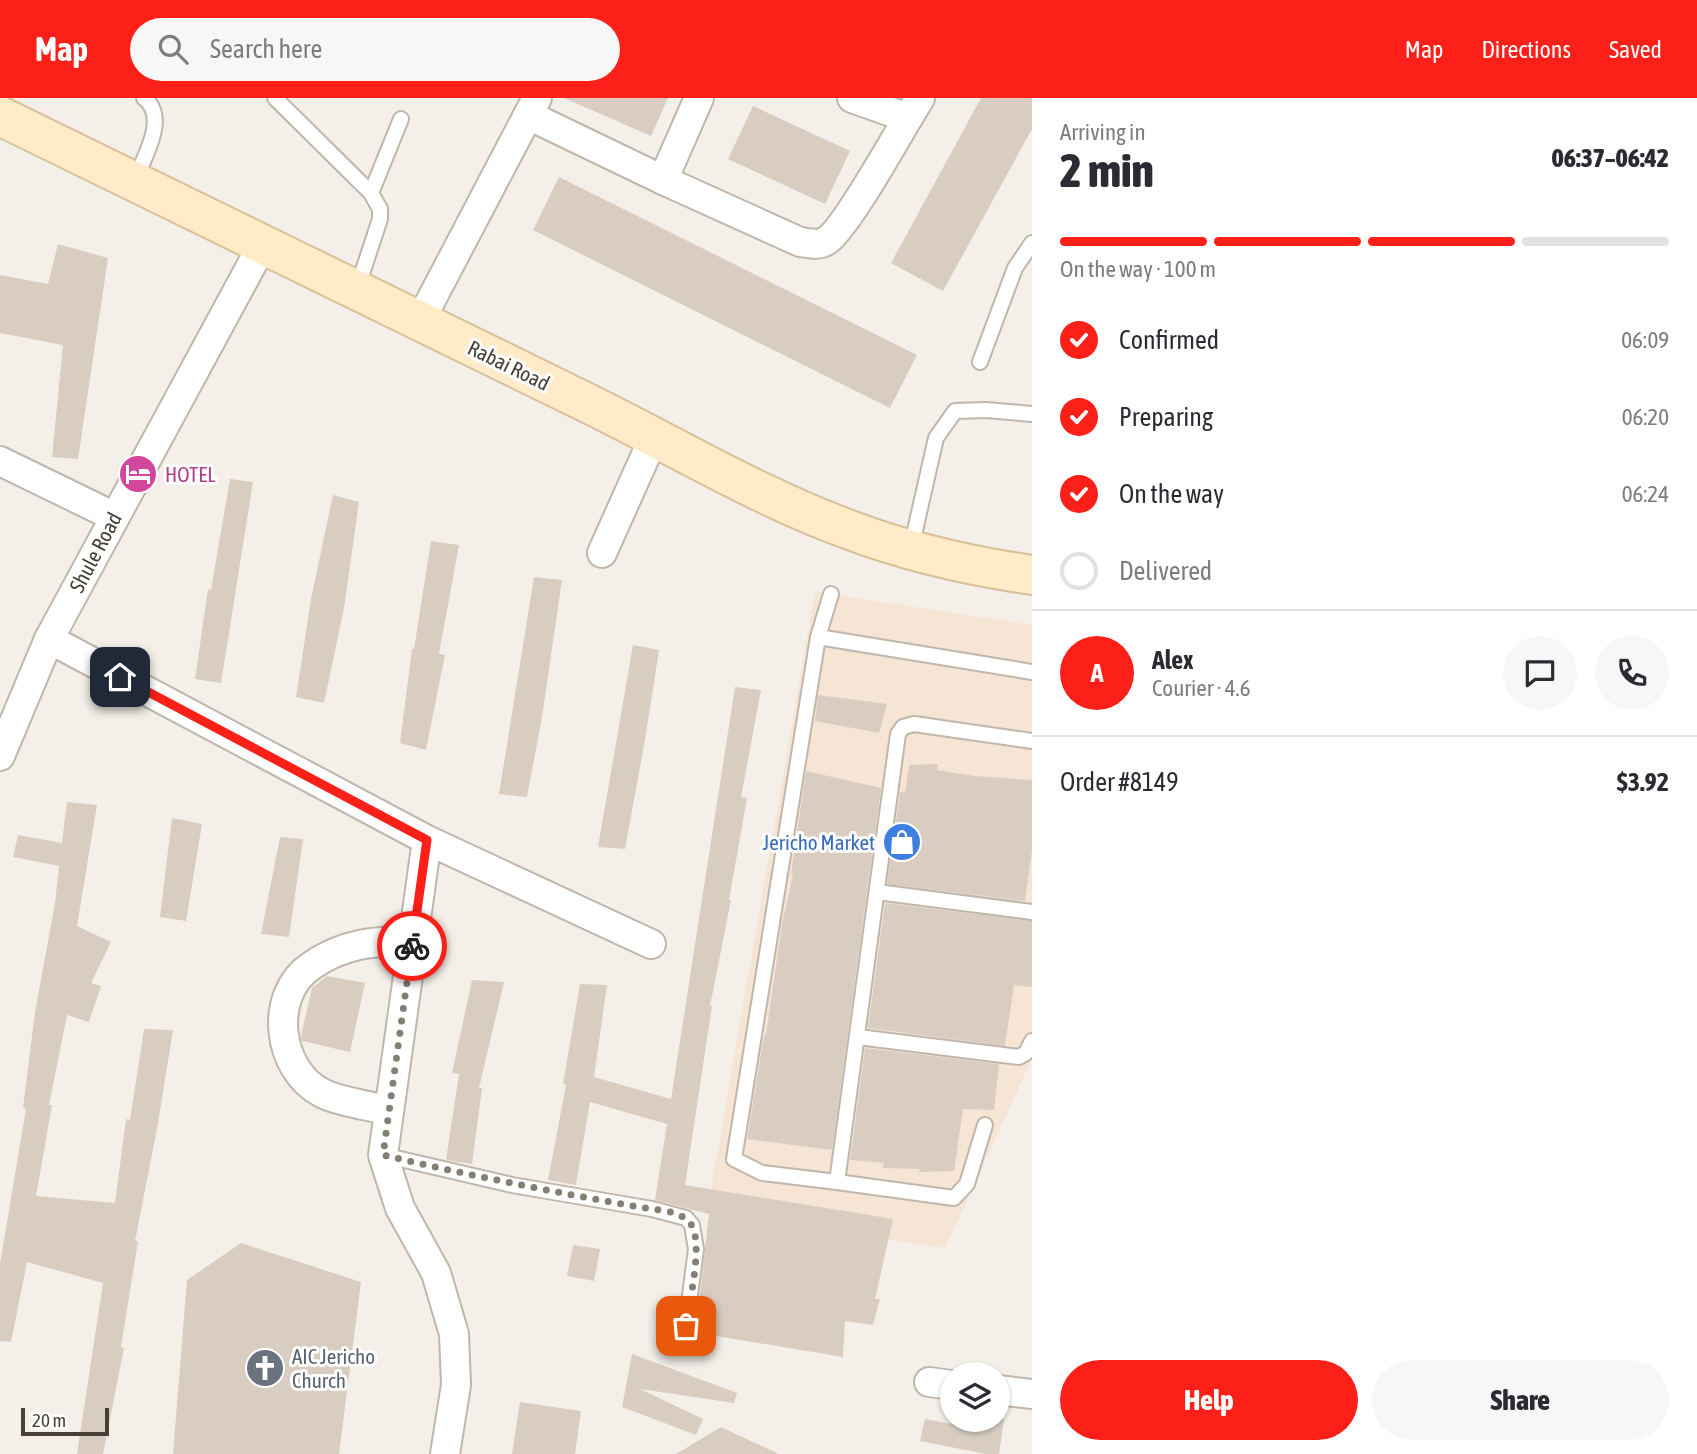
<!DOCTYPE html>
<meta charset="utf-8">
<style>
:root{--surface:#fff;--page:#f7f7f7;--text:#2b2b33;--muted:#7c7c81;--line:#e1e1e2;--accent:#fc2018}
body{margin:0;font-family:"Asap Condensed",sans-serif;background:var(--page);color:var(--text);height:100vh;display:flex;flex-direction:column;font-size:26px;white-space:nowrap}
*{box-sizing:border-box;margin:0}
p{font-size:23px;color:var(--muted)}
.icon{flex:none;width:38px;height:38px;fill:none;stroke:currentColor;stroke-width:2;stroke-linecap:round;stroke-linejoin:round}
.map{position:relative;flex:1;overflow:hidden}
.side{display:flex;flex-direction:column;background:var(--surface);width:665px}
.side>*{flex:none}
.fabs{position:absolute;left:940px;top:1264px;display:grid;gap:14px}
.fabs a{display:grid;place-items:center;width:70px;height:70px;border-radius:50%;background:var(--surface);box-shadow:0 2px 5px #0004;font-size:35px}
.scale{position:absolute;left:21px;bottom:18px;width:88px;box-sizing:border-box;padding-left:7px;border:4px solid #484037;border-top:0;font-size:19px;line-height:24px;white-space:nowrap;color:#484037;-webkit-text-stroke:5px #fff;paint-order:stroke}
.pin{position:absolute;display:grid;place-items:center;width:60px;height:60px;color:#fff;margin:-30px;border-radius:14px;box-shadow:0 4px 10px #0006}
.courier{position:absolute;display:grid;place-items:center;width:70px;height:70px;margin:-35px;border:5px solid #fc2018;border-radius:50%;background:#fff;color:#222;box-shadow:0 2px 9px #0007}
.headline em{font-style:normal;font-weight:800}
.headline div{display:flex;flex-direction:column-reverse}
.headline{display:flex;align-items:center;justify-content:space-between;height:119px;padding:0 28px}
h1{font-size:46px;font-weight:800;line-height:52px}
.bar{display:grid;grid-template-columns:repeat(4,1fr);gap:10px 7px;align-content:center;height:84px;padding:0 28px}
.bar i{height:9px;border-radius:5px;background:var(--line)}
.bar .on{background:var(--accent)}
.bar p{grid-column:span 4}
.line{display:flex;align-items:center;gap:18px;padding:0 28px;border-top:2px solid var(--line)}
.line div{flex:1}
.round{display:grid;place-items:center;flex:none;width:74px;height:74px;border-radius:37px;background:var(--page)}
ol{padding:0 28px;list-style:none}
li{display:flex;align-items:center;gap:21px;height:77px}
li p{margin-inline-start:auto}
li .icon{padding:7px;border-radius:50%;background:var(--accent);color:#fff;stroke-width:4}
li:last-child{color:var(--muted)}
li i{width:38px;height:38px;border:4px solid var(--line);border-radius:50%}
.button{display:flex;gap:14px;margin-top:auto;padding:14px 28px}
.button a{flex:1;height:80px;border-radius:42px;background:var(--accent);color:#fff;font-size:28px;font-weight:800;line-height:80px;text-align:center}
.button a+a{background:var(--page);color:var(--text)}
header{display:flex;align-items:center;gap:42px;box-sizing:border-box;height:98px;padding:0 35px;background:var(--accent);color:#fff}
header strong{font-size:33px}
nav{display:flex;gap:38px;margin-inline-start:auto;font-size:24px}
.search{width:490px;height:63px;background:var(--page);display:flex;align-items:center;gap:18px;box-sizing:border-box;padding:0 24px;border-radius:38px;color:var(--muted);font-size:26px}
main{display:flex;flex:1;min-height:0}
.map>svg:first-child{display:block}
</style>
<header>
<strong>Map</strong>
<div class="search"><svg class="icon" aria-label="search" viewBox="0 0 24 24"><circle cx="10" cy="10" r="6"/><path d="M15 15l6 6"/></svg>Search here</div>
<nav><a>Map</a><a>Directions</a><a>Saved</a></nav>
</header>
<main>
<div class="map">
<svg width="1032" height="1356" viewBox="0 0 1032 1356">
<rect width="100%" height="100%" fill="#f4f0e9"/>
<polygon fill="#f6e4d4" points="815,494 1032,527 1032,961 945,1150 707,1114"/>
<g fill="#d9cdc1">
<polygon points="564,0 668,0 651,38"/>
<polygon points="981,0 1032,0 1032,31 943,193 891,165"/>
<polygon points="753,8 850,53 825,106 728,61"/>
<polygon points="559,79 917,257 890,310 533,132"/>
<polygon points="58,146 108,160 78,361 52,359 63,247 0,235 0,177 48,186"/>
<polygon points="230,381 253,384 221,585 195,581 208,491 211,492"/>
<polygon points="333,397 359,404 344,510 324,605 296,599 311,501"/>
<polygon points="431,443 459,447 439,556 445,557 426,652 400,645 412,551 414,551"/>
<polygon points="534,479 562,482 542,619 527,699 499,696"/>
<polygon points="633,547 659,552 645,642 625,751 598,749"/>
<polygon points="735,589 761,592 741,699 747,700 729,802 731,802 710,908 712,908 685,1087 893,1121 875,1201 880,1201 873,1227 845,1223 843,1259 698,1235 703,1206 699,1205 709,1116 655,1102 667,1026 590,1004 576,1087 548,1082 566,987 563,986 580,886 607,887 594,979 671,1001"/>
<polygon points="818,597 887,606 879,635 815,623"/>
<polygon points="938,666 937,672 974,678 1032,682 1032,753 1025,803 887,786 900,694 905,695 909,667"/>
<polygon points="806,673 881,690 832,1052 747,1041 762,950 764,937 766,937 782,826 793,776 791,776"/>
<polygon points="67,704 97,707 77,828 111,844 91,885 101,888 89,924 67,917 49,1007 52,1007 36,1098 115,1105 126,1021 130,1022 144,931 173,932 157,1031 135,1143 138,1143 121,1249 124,1250 103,1356 77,1356 103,1185 27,1164 11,1244 0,1243 0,1166 26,1011 23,1010 35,914 55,805 59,768 13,759 18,737 62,745"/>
<polygon points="172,720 202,726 186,823 160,819"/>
<polygon points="280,739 303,741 289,839 261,836"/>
<polygon points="885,805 1032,823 1032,889 1014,887 1005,948 868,930"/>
<polygon points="327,878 365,885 350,954 302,943 301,938 312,890"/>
<polygon points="472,882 504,884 479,990 482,990 472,1066 446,1062 459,976 452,975"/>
<polygon points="865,950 999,966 994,1012 963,1011 954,1073 919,1074 920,1071 883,1070 884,1065 850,1062"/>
<polygon points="241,1145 361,1184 339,1356 173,1356 187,1182"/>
<polygon points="573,1147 600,1151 594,1183 567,1178"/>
<polygon points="632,1256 737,1295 734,1305 640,1291 703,1321 696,1337 622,1309"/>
<polygon points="520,1304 581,1313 575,1356 512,1356"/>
<polygon points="925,1321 979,1331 981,1321 1004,1321 999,1356 986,1356 920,1343"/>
<polygon points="721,1329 779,1356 676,1356"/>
</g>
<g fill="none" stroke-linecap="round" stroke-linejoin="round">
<defs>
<g id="lane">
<polyline points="275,0 371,95 380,111 380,121 357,191"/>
<path d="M135 82C144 59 169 19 144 0"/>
<polyline points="371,95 401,21"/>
<polyline points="980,264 1015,170 1032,145"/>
<polyline points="911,450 936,340 955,313 986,312 1032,316"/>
<polyline points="831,496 818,539 734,1061 762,1075 837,1084 898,636 903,629 914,626 1032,643"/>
<polyline points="818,539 1032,574"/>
<polyline points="877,794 1032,814"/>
<polyline points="858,939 1019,959 1026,955 1032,943"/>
<polyline points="383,1057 512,1087 652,1111 686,1120 692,1127 696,1151 686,1228"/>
<polyline points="837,1084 954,1100 967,1086 985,1027"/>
</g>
<g id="street">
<polyline points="852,0 908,20 920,0"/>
<path d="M528 17 663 82 800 144C809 145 818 148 826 143 844 133 894 43 908 20"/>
<polyline points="663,82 699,0"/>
<polyline points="420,223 537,0"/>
<polyline points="0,363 113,418"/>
<polyline points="602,455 654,339"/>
<polyline points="49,541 427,742 651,846"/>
<polyline points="0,658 49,541 263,146"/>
<polyline points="427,742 383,1057 400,1110 436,1175 454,1236 456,1287 445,1356"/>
<path d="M389 1013C372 1008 336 1003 322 995 277 972 268 897 311 868 344 845 374 843 413 843"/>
<polyline points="929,1284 952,1287"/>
<polyline points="998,1292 1032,1296"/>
</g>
<path id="secondary" d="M0 18C191 111 382 205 573 298 665 342 754 397 850 432 908 454 970 468 1032 477"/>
</defs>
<use href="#lane" stroke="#c0b6ab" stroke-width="18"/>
<use href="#street" stroke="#c0b6ab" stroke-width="32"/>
<use href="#secondary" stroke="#d8c19a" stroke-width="42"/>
<use href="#lane" stroke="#fff" stroke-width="14"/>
<use href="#street" stroke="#fff" stroke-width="28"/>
<use href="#secondary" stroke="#ffebc8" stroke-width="38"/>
</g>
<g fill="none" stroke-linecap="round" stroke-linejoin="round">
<path stroke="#847e75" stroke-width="7" stroke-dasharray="0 12.6" d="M412 848 383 1057C468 1077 553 1094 639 1109 655 1112 684 1112 692 1128 703 1149 689 1204 686 1228"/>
<polyline stroke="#fc2018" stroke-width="9" points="120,579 427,742 412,848"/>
</g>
<defs>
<symbol id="hotel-disc" viewBox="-11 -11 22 22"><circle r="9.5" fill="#d1479c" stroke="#fff"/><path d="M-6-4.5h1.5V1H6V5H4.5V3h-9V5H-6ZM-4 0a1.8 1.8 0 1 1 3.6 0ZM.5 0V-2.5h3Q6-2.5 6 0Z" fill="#fff"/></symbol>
<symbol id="shop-disc" viewBox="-11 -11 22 22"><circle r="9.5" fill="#3f7fe0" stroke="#fff"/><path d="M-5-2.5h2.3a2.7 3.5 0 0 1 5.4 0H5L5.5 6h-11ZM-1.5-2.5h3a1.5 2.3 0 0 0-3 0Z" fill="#fff"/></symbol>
<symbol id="church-disc" viewBox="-11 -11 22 22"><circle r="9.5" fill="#6b7280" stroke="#fff"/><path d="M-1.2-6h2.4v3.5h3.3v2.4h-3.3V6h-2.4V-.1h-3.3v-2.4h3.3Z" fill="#fff"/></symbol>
</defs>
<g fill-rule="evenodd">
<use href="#hotel-disc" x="116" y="354" width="44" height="44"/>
<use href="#shop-disc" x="880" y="722" width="44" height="44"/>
<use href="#church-disc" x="243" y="1248" width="44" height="44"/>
</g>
<g text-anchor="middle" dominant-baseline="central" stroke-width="6" stroke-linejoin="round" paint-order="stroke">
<g font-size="21" fill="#484037" stroke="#fff">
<text transform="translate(509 267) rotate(26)">Rabai Road</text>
<text transform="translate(95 454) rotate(-62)">Shule Road</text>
</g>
<g font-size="21" fill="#b23c85" stroke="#fff" text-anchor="start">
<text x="165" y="376">HOTEL</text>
</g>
<g font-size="21" fill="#366cbe" stroke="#fff" text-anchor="end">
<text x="875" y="744">Jericho Market</text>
</g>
<g font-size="21" fill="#5b616d" stroke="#fff" text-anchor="start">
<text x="292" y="1258">AIC Jericho<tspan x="292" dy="24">Church</tspan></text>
</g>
</g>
</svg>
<div class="fabs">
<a><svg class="icon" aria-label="layers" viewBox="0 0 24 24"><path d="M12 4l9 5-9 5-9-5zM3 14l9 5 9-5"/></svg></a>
</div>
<div class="scale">20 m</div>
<div class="pin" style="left:686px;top:1228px;background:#ea580c"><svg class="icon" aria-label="bag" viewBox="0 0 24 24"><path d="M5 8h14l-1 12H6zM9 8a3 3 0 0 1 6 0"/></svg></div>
<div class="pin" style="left:120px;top:579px;background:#1f2937"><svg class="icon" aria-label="home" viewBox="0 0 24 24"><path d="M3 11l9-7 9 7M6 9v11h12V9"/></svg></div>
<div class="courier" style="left:412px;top:848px"><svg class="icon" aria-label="bike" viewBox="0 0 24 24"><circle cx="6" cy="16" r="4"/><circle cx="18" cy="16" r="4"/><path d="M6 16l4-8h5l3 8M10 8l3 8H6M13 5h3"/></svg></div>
</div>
<section class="side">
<div class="headline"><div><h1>2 min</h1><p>Arriving in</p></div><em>06:37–06:42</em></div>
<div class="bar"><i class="on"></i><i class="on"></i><i class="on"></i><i></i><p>On the way · 100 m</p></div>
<ol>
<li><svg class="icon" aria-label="check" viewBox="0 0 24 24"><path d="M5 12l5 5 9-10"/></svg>Confirmed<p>06:09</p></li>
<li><svg class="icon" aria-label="check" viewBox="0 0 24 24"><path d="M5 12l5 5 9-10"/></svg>Preparing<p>06:20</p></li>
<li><svg class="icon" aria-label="check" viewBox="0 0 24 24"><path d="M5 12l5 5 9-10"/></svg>On the way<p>06:24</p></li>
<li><i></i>Delivered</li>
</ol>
<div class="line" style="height:126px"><b class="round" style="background:var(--accent);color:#fff">A</b><div><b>Alex</b><p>Courier · 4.6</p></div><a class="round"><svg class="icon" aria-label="chat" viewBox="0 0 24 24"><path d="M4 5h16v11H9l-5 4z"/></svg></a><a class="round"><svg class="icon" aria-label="phone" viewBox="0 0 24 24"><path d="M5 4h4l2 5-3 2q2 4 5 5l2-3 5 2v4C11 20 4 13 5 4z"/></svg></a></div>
<div class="line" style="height:91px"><div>Order #8149</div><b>$3.92</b></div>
<div class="button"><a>Help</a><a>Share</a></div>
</section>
</main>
